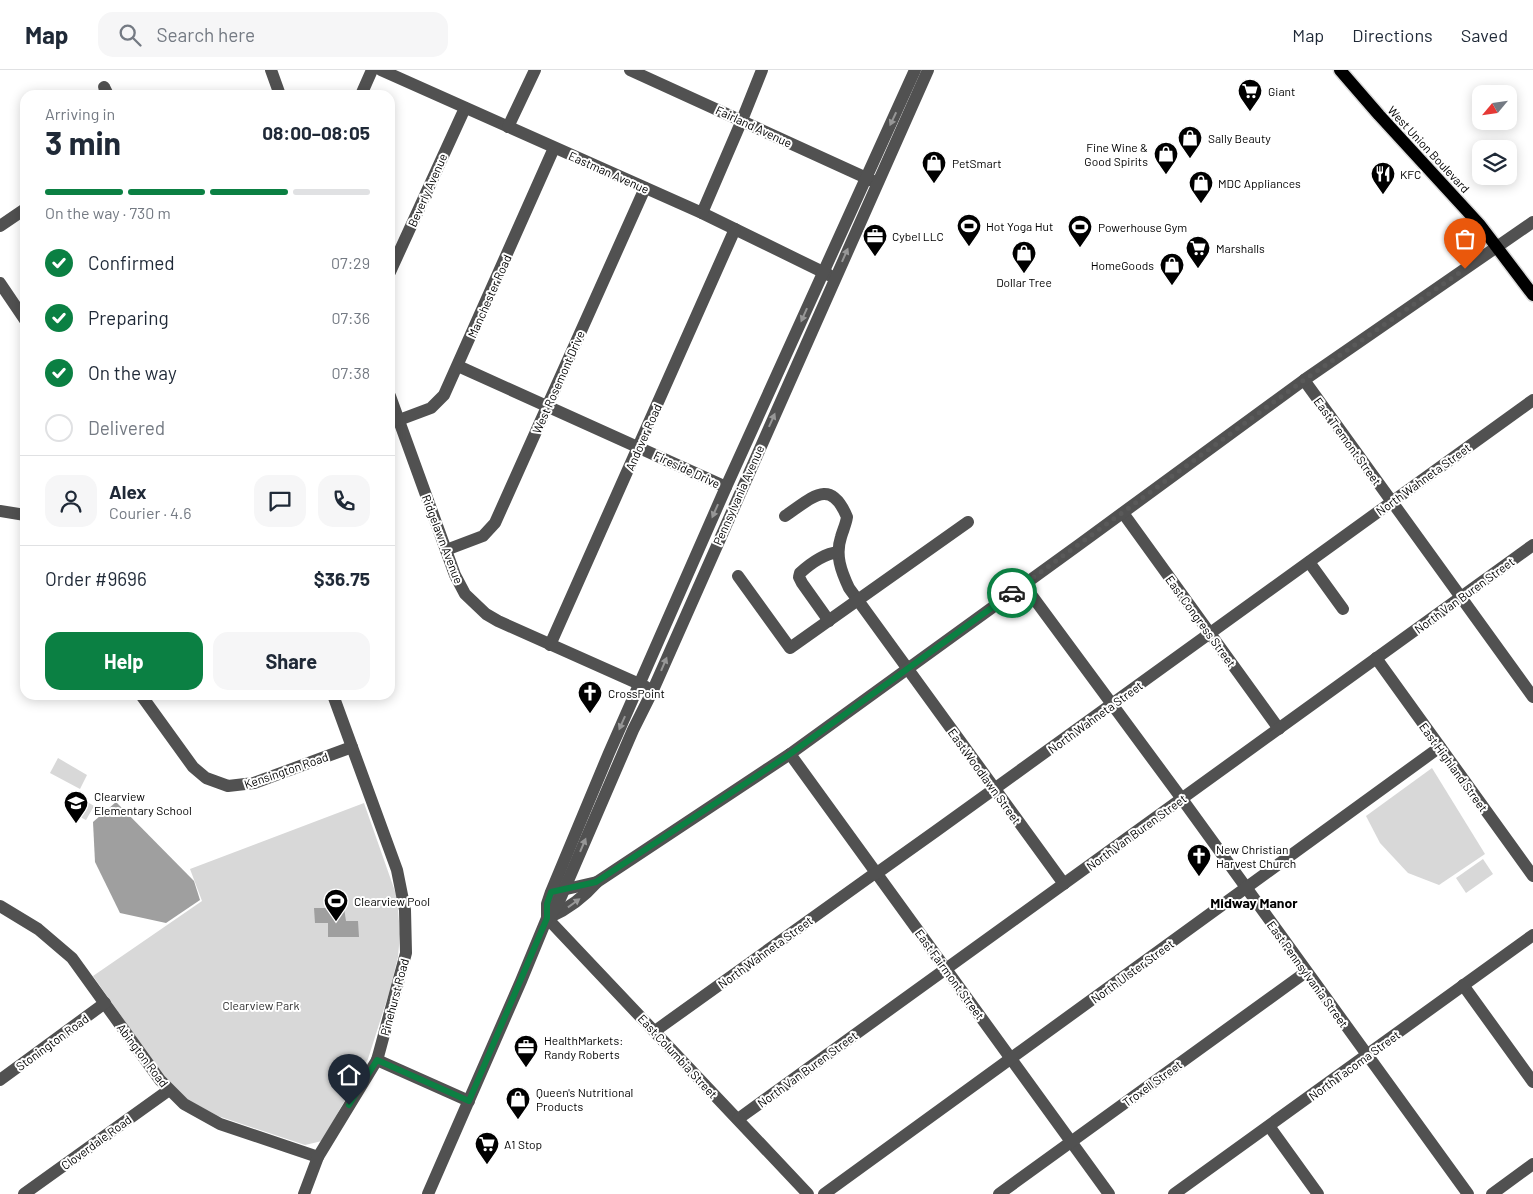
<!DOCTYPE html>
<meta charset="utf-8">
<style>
:root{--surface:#fff;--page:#f6f6f7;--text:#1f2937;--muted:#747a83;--line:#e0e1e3;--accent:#0b8043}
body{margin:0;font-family:Barlow,sans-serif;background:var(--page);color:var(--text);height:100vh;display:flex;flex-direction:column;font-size:19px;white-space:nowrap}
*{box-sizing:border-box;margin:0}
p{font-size:16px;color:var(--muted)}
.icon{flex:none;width:28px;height:28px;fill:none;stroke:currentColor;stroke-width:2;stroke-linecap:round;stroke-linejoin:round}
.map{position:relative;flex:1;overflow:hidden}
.side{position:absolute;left:20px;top:20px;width:375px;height:610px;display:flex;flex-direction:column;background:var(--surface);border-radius:15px;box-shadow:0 2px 12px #0003}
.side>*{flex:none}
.needle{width:32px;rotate:241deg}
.controls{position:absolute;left:1472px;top:15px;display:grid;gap:10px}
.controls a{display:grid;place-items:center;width:45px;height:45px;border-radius:10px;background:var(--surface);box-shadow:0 2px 12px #0003;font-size:25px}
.pin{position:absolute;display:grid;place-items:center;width:42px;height:42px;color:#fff;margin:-51px -21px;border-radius:50% 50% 50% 0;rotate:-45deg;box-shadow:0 0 5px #0007}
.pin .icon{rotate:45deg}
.courier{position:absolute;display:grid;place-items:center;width:50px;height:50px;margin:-25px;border:4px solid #0b8043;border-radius:50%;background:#fff;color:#222;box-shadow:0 1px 6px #0007}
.headline em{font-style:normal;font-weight:700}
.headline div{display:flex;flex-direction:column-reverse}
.headline{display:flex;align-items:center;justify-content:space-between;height:85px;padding:0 25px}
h1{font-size:32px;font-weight:700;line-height:38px}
.bar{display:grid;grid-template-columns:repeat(4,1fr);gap:8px 5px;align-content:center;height:60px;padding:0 25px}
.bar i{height:6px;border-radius:4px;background:var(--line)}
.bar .selected{background:var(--accent)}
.bar p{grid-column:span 4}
.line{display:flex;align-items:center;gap:12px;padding:0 25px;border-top:1px solid var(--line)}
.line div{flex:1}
.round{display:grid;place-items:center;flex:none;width:52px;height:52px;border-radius:15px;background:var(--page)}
ol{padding:0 25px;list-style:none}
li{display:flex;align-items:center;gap:15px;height:55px}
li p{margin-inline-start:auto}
li .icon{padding:5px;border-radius:50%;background:var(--accent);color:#fff;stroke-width:4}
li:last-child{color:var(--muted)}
li i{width:28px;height:28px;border:2px solid var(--line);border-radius:50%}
.button{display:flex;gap:10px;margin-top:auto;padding:10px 25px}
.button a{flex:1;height:58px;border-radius:15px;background:var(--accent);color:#fff;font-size:20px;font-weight:700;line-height:58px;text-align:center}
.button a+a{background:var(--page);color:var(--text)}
header{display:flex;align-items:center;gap:30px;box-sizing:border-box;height:70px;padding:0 25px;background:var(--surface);border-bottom:1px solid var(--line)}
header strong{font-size:24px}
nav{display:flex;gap:28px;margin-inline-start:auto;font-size:18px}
.search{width:350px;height:45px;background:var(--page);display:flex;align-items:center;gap:12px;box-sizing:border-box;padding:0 18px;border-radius:15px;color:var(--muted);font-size:19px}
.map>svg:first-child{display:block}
</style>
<header>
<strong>Map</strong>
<div class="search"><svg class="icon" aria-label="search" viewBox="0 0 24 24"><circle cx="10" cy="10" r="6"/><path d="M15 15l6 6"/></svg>Search here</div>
<nav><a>Map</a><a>Directions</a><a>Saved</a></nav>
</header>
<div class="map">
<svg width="1533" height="1124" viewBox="0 0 1533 1124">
<rect width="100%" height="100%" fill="#fff"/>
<g fill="#d8d8d8">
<polygon points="58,688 87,705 80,719 50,703"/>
<polygon points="1432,698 1485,784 1439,815 1408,803 1380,773 1366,746"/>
<polygon points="76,725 94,736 86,750 80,747 78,749 73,745 73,743 68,739"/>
<polygon points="364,733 397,827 400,864 398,887 389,923 368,989 322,1071 305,1075 218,1046 188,1030 165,1008 93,906 202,831 190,799"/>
<polygon points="1483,789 1493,804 1466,823 1456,808"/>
</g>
<g fill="#9f9f9f">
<polygon points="116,732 194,811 200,830 166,853 120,843 95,792 93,752"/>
<polygon points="314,838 344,838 346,851 358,851 359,867 328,867 328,853 315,853"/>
</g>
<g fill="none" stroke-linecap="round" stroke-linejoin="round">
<defs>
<polyline id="major" points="1340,0 1379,45 1480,155 1533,225"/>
</defs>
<use href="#major" stroke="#dbdbdb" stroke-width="15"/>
<g stroke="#515151" stroke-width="12">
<polyline points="271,0 280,25"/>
<polyline points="381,0 702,143 829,205"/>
<polyline points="630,0 873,111"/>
<polyline points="104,17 108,25"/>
<polyline points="361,25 372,0"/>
<polyline points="508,57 535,0"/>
<polyline points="702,143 742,50 762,0"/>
<polyline points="0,156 25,139"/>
<polyline points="390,202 465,38"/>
<polyline points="0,213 25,250"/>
<polyline points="458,296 726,417"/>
<polyline points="1304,310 1533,627"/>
<polyline points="390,326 455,505 465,524 486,544 498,551 646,617"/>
<polyline points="399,350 431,338 444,325 554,78"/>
<polyline points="0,441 25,445"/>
<polyline points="1123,443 1279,659"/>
<path d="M785 446C811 429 830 406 847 447 846 454 843 460 841 467 835 485 841 501 849 518L1064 814"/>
<polyline points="446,480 483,466 495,453 645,118"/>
<polyline points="1309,492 1343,539"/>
<polyline points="738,506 790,578 968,452"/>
<polyline points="1024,515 1182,729 1468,1124"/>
<path d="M829 551 802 513 799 507 800 503C811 493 823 484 838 482"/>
<polyline points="550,575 735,159"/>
<polyline points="1376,588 1533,806"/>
<polyline points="141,625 193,697 206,708 228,716 254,713 352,677"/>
<polyline points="790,684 1109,1124"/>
<polyline points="558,821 597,812"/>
<polyline points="0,836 38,859 72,888 160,1010 184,1034 220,1054 318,1087"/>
<path d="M550 847C568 839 583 828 597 812L790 684 1080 474 1304 310 1533 152"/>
<polyline points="547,848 547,834 551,822 609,683 726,417 915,0"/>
<polyline points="547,848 808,1124"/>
<polyline points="1463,915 1533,1012"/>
<polyline points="655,961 871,806 877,803 936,761 1533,330"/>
<polyline points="377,990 469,1031"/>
<polyline points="0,1010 105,933"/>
<polyline points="738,1049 1533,475"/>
<polyline points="1269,1056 1318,1124"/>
<polyline points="24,1124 169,1020"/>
<polyline points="304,1124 318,1087 377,990 379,983 406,883 405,840 397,800 333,625"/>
<polyline points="428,1124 521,911 547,848 556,838 564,820 633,660 653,620 928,0"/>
<polyline points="824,1124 1440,677"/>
<polyline points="999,1124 1306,902"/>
<polyline points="1174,1124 1533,865"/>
<polyline points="1492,1124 1533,1094"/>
</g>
<use href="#major" stroke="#000" stroke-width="12"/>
</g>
<defs><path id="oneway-solid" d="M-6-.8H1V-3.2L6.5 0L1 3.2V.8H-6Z" transform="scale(1.25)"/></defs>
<g fill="#979797">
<use href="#oneway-solid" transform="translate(893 49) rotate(115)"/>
<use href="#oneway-solid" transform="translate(845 185) rotate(-66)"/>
<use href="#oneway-solid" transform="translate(804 245) rotate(114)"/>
<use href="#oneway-solid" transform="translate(772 350) rotate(-66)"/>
<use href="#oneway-solid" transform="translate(715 441) rotate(114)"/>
<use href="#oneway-solid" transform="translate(664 594) rotate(-67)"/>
<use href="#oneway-solid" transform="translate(622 653) rotate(114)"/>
<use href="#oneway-solid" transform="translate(583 775) rotate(-67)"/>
<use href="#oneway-solid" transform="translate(574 833) rotate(-36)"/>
</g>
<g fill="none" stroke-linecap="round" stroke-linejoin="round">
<polyline stroke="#595959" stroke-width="5" stroke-dasharray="0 9" points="1012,523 1304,310 1465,199"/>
<polyline stroke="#0b8043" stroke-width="6" points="349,1035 377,990 469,1031 547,848 547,834 551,822 596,812 790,684 1012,523"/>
</g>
<defs>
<symbol id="supermarket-pin" viewBox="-11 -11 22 30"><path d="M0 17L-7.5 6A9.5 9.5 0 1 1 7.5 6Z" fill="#000" stroke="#fff"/><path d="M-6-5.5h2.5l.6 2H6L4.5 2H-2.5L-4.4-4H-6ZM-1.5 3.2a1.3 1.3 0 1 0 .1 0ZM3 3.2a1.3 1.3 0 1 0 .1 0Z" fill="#fff"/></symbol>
<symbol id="shop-pin" viewBox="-11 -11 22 30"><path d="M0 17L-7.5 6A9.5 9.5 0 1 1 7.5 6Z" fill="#000" stroke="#fff"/><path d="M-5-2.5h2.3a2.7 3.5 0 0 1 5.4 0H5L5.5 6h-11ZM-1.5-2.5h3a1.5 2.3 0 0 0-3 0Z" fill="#fff"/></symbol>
<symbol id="restaurant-pin" viewBox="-11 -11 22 30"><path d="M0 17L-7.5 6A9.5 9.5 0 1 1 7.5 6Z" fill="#000" stroke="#fff"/><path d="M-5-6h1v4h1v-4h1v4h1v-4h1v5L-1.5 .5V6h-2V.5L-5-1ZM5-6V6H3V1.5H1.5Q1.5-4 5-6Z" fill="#fff"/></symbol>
<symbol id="stadium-pin" viewBox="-11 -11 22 30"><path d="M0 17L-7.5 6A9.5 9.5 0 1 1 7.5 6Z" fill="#000" stroke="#fff"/><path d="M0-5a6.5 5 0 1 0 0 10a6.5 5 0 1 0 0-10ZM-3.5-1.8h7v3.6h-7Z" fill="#fff"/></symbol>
<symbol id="office-pin" viewBox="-11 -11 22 30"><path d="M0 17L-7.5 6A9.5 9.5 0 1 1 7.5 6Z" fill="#000" stroke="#fff"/><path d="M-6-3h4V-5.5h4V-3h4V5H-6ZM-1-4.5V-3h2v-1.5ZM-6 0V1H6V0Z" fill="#fff"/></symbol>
<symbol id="church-pin" viewBox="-11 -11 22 30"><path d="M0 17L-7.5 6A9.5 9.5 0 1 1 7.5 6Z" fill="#000" stroke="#fff"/><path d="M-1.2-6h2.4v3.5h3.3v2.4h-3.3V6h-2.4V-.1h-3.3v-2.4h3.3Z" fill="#fff"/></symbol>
<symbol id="school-pin" viewBox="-11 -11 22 30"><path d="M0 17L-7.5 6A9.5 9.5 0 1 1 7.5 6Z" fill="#000" stroke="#fff"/><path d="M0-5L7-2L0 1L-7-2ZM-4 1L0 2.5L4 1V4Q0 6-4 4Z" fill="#fff"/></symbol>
</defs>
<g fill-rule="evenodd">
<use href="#supermarket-pin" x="1236" y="7" width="28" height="38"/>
<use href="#shop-pin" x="1176" y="54" width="28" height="38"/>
<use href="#shop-pin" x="1152" y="70" width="28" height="38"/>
<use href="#shop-pin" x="920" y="79" width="28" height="38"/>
<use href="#restaurant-pin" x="1369" y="90" width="28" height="38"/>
<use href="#shop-pin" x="1187" y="99" width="28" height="38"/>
<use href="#stadium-pin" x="955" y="142" width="28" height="38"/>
<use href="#stadium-pin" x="1066" y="143" width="28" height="38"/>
<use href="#office-pin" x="861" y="152" width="28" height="38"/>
<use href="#supermarket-pin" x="1184" y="164" width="28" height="38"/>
<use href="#shop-pin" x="1010" y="169" width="28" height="38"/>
<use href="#shop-pin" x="1158" y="181" width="28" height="38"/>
<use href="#church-pin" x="576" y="609" width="28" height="38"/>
<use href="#school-pin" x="62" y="719" width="28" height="38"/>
<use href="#church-pin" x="1185" y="772" width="28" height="38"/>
<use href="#stadium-pin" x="322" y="817" width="28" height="38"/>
<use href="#office-pin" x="512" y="963" width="28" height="38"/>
<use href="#shop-pin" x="504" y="1015" width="28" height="38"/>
<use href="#supermarket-pin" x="473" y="1060" width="28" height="38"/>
</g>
<g text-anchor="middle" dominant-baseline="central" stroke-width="4" stroke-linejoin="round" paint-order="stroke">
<g font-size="12" fill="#000" stroke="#fff" text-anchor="start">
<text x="1268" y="21">Giant</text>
<text x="1208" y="68">Sally Beauty</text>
<text x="1148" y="77" text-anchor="end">Fine Wine &amp;<tspan x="1148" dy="14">Good Spirits</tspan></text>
<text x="952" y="93">PetSmart</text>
<text x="1400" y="104">KFC</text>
<text x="1218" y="113">MDC Appliances</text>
<text x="986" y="156">Hot Yoga Hut</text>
<text x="1098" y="157">Powerhouse Gym</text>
<text x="892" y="166">Cybel LLC</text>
<text x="1216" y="178">Marshalls</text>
<text x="1154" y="195" text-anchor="end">HomeGoods</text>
<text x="1024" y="212" text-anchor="middle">Dollar Tree</text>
<text x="608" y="623">CrossPoint</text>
<text x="94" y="726">Clearview<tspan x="94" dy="14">Elementary School</tspan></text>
<text x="1216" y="779">New Christian<tspan x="1216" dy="14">Harvest Church</tspan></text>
<text x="354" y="831">Clearview Pool</text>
<text x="544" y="970">HealthMarkets:<tspan x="544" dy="14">Randy Roberts</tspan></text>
<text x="536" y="1022">Queen's Nutritional<tspan x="536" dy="14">Products</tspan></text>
<text x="504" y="1074">A1 Stop</text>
</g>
<g font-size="12" fill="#000" stroke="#fff">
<text transform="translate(754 56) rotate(25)">Fairland Avenue</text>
<text transform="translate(1429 79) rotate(47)">West Union Boulevard</text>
<text transform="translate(609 102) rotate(24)">Eastman Avenue</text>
<text transform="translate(427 120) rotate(-66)">Beverly Avenue</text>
<text transform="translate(489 226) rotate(-66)">Manchester Road</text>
<text transform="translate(558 312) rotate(-66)">West Rosemont Drive</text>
<text transform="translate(643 367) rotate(-66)">Andover Road</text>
<text transform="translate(1348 371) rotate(54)">East Tremont Street</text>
<text transform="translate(687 399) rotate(25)">Fireside Drive</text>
<text transform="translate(1423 409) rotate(-36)">North Wahneta Street</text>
<text transform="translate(738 425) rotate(-66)">Pennsylvania Avenue</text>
<text transform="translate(443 469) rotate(69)">Ridgelawn Avenue</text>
<text transform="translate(1464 525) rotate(-36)">North Van Buren Street</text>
<text transform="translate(1201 551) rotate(54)">East Congress Street</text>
<text transform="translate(1095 647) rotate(-36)">North Wahneta Street</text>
<text transform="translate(1454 697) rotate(54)">East Highland Street</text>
<text transform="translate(286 700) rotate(-19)">Kensington Road</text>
<text transform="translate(985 706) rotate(54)">East Woodlawn Street</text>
<text transform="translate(1136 762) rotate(-36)">North Van Buren Street</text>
<text transform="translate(765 882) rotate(-36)">North Wahneta Street</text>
<text transform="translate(1132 901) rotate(-36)">North Ulster Street</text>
<text transform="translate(950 904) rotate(54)">East Fairmont Street</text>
<text transform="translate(1308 904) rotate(54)">East Pennsylvania Street</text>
<text transform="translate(394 927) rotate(-75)">Pinehurst Road</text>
<text transform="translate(52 972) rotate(-36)">Stonington Road</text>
<text transform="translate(143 985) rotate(53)">Abington Road</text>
<text transform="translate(678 986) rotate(47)">East Columbia Street</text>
<text transform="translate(1354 995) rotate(-36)">North Tacoma Street</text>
<text transform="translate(807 999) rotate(-36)">North Van Buren Street</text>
<text transform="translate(1152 1013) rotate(-36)">Troxell Street</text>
<text transform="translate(96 1072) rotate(-36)">Cloverdale Road</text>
</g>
<g font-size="12" fill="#2f2f2f" stroke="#fff">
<text x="261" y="935">Clearview Park</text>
</g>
<g font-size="14" font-weight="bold" fill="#000" stroke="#fff">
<text x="1254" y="832">Midway Manor</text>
</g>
</g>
</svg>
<div class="controls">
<a><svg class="needle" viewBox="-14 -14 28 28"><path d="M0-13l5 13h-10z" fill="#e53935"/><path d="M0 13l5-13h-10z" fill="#747a83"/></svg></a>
<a><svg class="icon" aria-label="layers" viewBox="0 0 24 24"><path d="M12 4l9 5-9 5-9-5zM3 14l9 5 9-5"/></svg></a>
</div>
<div class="pin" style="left:1465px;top:199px;background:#ea580c"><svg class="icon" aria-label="bag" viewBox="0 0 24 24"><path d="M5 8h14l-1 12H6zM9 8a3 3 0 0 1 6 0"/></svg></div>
<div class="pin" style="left:349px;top:1035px;background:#1f2937"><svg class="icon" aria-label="home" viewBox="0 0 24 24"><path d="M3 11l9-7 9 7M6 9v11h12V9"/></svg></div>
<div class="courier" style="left:1012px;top:523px"><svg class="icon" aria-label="car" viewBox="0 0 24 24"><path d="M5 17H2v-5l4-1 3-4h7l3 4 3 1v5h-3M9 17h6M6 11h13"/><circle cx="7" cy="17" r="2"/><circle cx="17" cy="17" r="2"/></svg></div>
<section class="side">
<div class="headline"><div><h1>3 min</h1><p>Arriving in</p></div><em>08:00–08:05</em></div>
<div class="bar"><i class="selected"></i><i class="selected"></i><i class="selected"></i><i></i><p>On the way · 730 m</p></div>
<ol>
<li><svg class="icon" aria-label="check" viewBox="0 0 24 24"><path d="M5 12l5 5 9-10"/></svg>Confirmed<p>07:29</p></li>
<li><svg class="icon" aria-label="check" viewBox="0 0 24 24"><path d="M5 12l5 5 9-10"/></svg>Preparing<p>07:36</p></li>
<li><svg class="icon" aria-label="check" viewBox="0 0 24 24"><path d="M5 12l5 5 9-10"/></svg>On the way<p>07:38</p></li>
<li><i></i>Delivered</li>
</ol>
<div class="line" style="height:90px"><a class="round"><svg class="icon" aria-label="person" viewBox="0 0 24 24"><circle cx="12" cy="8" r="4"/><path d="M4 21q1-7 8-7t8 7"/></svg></a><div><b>Alex</b><p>Courier · 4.6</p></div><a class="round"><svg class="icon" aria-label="chat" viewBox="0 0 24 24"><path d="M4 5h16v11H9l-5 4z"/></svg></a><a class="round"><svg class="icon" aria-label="phone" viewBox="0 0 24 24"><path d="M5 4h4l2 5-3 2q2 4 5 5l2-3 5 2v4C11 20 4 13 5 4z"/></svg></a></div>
<div class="line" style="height:65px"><div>Order #9696</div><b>$36.75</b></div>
<div class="button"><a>Help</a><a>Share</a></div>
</section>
</div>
